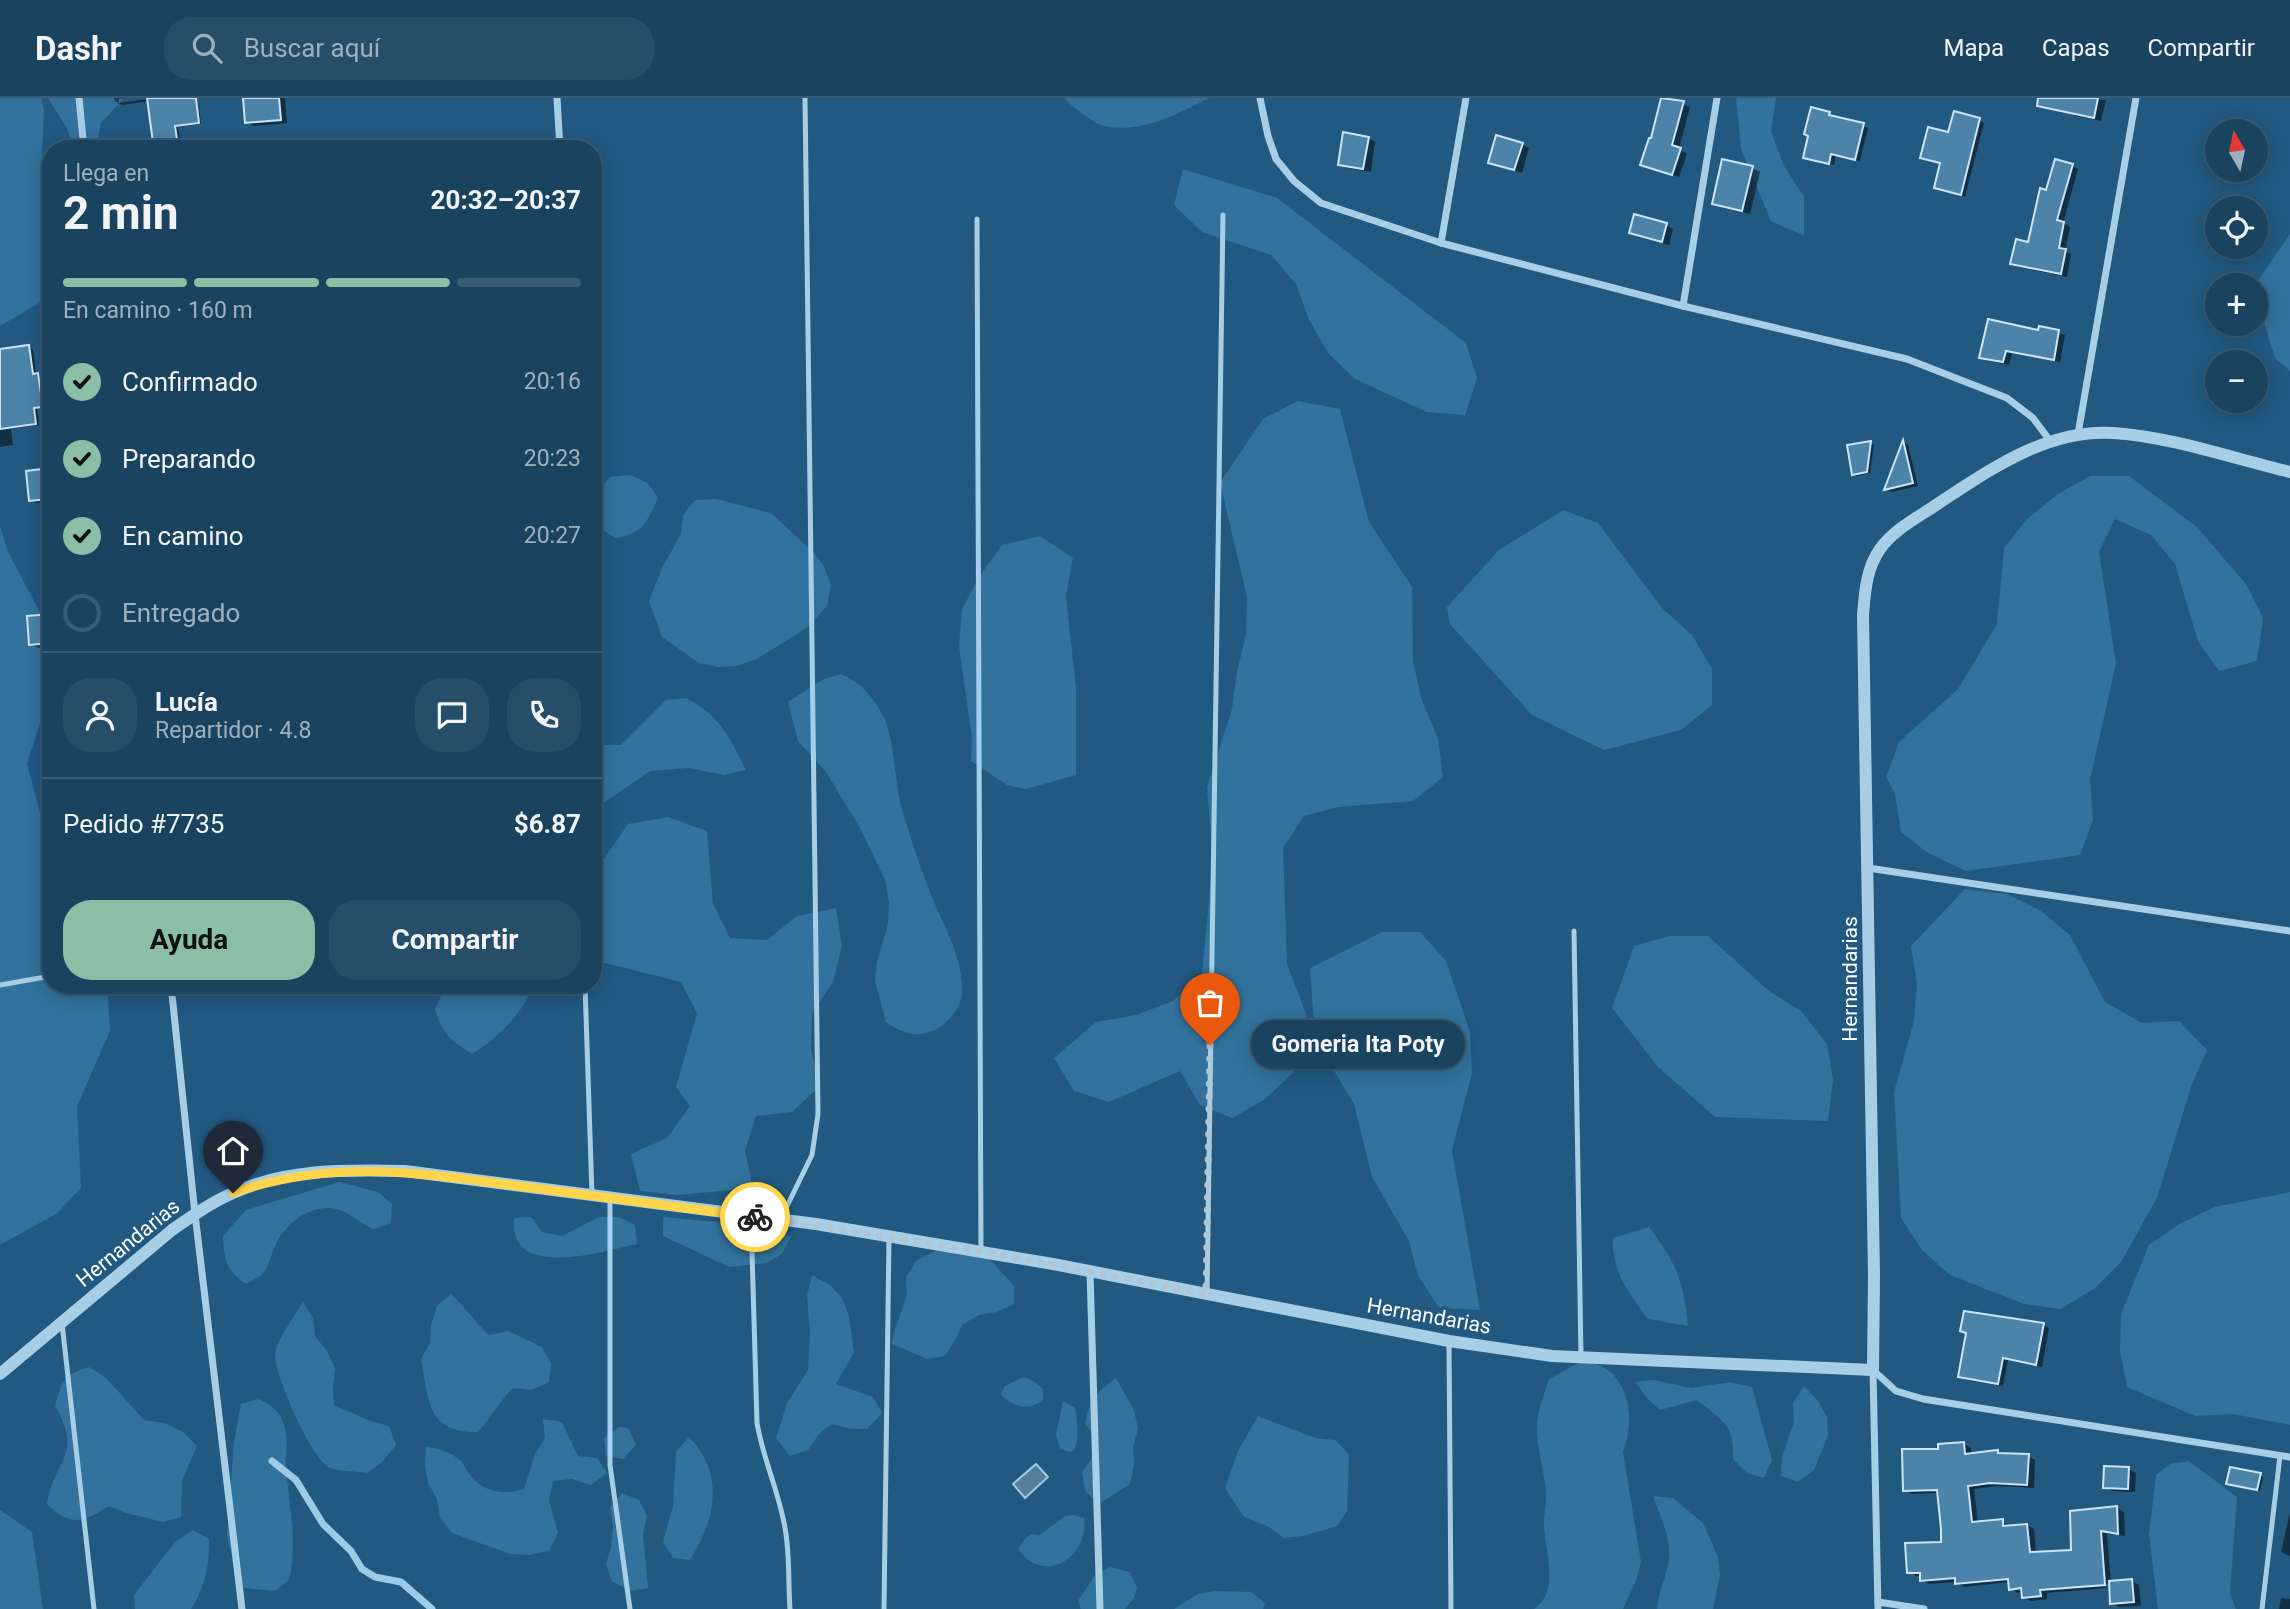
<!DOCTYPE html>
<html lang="es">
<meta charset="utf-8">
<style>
:root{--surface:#1a4360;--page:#274e69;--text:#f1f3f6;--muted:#9fb0bd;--line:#385c75;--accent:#8abfa5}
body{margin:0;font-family:Roboto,sans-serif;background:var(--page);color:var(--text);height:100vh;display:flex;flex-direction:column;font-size:26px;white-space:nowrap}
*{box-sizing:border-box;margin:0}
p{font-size:23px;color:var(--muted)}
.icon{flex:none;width:38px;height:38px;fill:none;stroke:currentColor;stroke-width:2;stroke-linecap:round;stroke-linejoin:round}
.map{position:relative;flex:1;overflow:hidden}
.panel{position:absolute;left:42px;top:42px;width:560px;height:854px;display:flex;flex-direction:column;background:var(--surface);border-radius:28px;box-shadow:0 4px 18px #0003,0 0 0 2px var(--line)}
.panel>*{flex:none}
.needle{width:46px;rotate:351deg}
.tools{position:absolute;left:2205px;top:21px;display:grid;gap:14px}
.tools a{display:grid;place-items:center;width:63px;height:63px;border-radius:50%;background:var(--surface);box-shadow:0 4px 18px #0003,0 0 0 2px var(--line);font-size:35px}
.pin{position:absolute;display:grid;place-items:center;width:60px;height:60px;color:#fff;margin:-72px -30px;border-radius:50% 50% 50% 0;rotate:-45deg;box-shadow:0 0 7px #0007}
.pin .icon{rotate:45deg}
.courier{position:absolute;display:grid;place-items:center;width:70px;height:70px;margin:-35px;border:5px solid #ffd54a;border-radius:50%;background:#fff;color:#222;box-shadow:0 2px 9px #0007}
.bubble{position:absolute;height:49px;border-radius:24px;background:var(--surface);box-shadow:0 4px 18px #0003,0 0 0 2px var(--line);font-size:23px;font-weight:700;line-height:49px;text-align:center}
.head em{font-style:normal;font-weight:700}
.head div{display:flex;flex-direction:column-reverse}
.head{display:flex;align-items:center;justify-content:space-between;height:119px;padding:0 21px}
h1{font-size:46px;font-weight:700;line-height:52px}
.bar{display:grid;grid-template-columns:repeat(4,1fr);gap:10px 7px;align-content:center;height:84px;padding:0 21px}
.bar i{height:9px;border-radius:5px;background:var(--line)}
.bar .current{background:var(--accent)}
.bar p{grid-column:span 4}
.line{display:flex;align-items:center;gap:18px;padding:0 21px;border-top:2px solid var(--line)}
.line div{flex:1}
.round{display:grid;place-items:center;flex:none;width:74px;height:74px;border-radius:28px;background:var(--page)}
ol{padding:0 21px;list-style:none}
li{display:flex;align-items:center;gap:21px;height:77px}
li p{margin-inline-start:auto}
li .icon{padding:7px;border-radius:50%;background:var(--accent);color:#111;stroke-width:4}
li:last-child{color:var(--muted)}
li i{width:38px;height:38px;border:4px solid var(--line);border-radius:50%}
.action{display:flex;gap:14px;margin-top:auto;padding:14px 21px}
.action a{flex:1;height:80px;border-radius:28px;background:var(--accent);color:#111;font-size:28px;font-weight:700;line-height:80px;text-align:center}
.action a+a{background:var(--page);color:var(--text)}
header{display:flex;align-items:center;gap:42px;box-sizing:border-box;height:98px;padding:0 35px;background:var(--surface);border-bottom:2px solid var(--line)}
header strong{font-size:33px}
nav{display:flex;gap:38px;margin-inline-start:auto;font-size:24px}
.search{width:490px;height:63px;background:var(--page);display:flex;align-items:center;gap:18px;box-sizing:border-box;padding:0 24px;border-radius:28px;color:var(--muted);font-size:26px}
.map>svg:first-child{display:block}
</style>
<header>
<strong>Dashr</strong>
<div class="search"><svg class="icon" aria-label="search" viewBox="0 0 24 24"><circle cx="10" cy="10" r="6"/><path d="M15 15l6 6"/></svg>Buscar aquí</div>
<nav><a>Mapa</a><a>Capas</a><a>Compartir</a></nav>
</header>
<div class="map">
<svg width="2290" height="1511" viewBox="0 0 2290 1511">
<rect width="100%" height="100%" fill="#225980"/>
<g fill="#32729c">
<polygon points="0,0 41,0 44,12 42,53 51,114 51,177 46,201 0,228"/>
<polygon points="48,0 124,0 101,25 96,51 74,51 67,30"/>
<path d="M1064 0H1209C1178 16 1140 36 1104 28 1094 26 1071 8 1064 0Z"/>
<polygon points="1736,0 1776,0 1771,33 1784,68 1804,99 1804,138 1771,123 1741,51"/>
<polygon points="1183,71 1277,100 1466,245 1477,280 1465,317 1427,314 1355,281 1329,256 1309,222 1296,186 1271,157 1202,134 1174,107"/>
<polygon points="2290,136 2290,273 2275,260 2256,198 2255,187"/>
<polygon points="1298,303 1340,311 1369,424 1412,489 1413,563 1421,600 1438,641 1443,679 1413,703 1338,709 1304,718 1283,750 1287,866 1315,939 1310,870 1382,834 1420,834 1446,863 1470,934 1472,975 1452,1052 1480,1212 1439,1210 1418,1178 1409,1143 1372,1079 1354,1006 1316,943 1293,975 1264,1002 1232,1020 1200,1007 1180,973 1109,1004 1074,993 1054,960 1096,924 1136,917 1173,903 1202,876 1213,762 1207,689 1232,611 1237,574 1246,536 1247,499 1220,385 1263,321"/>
<path d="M630 377 648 385 658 400C646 425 644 435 616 440L599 430C591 406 593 398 610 379Z"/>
<polygon points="2090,378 2129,378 2197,429 2246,486 2263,520 2257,563 2219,573 2198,543 2175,466 2151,437 2115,421 2099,454 2116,565 2090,682 2093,722 2080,757 1966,773 1928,755 1901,734 1895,696 1886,679 1899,644 1958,591 1997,526 2004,450 2027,421 2058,396"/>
<polygon points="716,401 771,415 813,454 824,468 831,487 827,508 808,529 757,561 737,568 718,569 699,565 662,539 649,503 663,468 681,436 683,417 695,402"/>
<polygon points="1563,412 1598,425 1662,510 1692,537 1712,571 1712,607 1681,632 1604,652 1532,617 1450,526 1447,509 1499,452"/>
<polygon points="0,428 8,454 43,520 50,556 50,593 27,666 51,756 51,887 107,887 110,933 77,1008 81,1090 56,1116 0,1147"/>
<polygon points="1040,438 1073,460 1066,498 1076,590 1076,677 1026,691 1007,687 971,663 972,640 959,548 962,511 981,476 1002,447"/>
<path d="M841 576C861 585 874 599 884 620 894 640 895 684 901 708 909 735 918 763 928 789 940 822 964 858 962 895 962 909 947 926 935 932 913 940 905 936 886 924L875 883 877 864 888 826 889 804 885 782 860 730 826 674 798 643 788 604 822 582Z"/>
<path d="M686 600C720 617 730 640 746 672L724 677 688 670 650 673 593 712V650L602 647H621L666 602Z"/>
<polygon points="668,719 707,733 713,806 730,840 767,842 797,818 836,810 842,848 833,884 812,915 811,952 820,988 792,1014 756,1018 745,1053 753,1090 678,1097 640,1093 631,1056 667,1040 690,1008 676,989 697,915 681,884 593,862 593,777 628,726"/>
<polygon points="1965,791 2007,796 2041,813 2070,837 2105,904 2142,925 2179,923 2207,952 2192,986 2157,1100 2121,1164 2095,1190 2061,1211 2024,1206 1950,1177 1922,1152 1901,1120 1894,994 1914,923 1917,886 1911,848"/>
<polygon points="1669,838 1708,838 1769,893 1801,913 1827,946 1833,982 1828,1023 1715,1019 1658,969 1612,910 1634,848"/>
<path d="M449 887H534C522 916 498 940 472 956 450 942 442 936 435 911L444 892Z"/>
<path d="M339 1084 378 1094 392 1106 391 1125 373 1131C362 1126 349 1115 340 1112 315 1104 289 1122 277 1144 272 1153 270 1165 264 1174 260 1179 252 1183 246 1186 226 1172 224 1162 223 1138L246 1112Z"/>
<polygon points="2290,1094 2290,1327 2233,1316 2195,1318 2127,1289 2120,1253 2121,1216 2149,1147 2179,1126 2215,1109"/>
<path d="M531 1119 542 1134 562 1138 599 1119H619L635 1127 637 1146C608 1152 527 1178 515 1137 514 1132 514 1125 514 1120Z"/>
<polygon points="663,1119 773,1129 791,1139 782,1156 766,1165 729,1169 663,1138"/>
<path d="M1649 1129C1677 1167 1683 1180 1688 1228L1648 1221C1629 1196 1611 1172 1613 1140Z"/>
<polygon points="951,1146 988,1159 1014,1188 1014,1206 997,1214 979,1217 963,1226 955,1242 945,1258 927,1261 892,1246 894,1234 907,1197 906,1179 917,1162"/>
<polygon points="812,1177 830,1187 842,1200 849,1218 854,1254 836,1286 873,1299 882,1315 867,1331 850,1331 832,1326 819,1336 808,1352 790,1358 776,1340 787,1305 808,1272 810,1235 807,1198"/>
<path d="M451 1196C465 1209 475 1224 489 1237L508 1233 542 1249 551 1265 549 1284 532 1292 513 1290C499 1304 491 1320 478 1334 426 1335 429 1302 421 1261L430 1245 431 1227 437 1208Z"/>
<path d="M303 1204 313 1220 315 1238 327 1253 335 1270 333 1288 334 1307 370 1323 389 1328 396 1347 383 1363 368 1375C357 1373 340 1374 330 1370 311 1361 274 1276 275 1256 276 1243 296 1216 303 1204Z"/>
<path d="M1582 1263C1589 1265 1597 1265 1603 1269 1632 1286 1634 1326 1623 1354L1641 1464 1636 1483 1623 1511H1534C1560 1493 1546 1457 1544 1430 1543 1418 1547 1406 1546 1393 1544 1373 1538 1353 1537 1333 1536 1316 1544 1297 1549 1281Z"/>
<path d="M89 1269 106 1280 144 1322 165 1325 183 1334 197 1348 182 1382 181 1419 163 1424 126 1415 109 1408C82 1425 71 1429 47 1406 54 1361 84 1357 55 1308 62 1283 63 1277 89 1269Z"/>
<path d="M1024 1279 1035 1284 1043 1291V1301C1032 1314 1010 1309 1001 1296L1005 1288Z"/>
<path d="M1116 1280 1134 1312 1138 1331 1133 1349 1134 1368 1130 1386 1099 1406 1085 1393 1082 1374 1093 1359 1097 1340 1085 1326C1089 1302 1096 1295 1116 1280Z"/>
<path d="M1654 1282 1691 1290 1730 1284 1752 1289 1772 1362 1764 1380 1747 1375 1733 1361C1735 1326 1721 1322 1697 1302L1660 1312 1646 1299 1635 1284Z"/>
<polygon points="1804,1288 1818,1303 1827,1319 1828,1338 1814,1372 1798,1384 1781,1378 1782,1359 1794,1324 1793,1305"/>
<path d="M259 1301C272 1308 279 1312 284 1327 289 1341 285 1355 286 1369 289 1408 298 1444 289 1482L275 1493 243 1490 235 1473 227 1438 234 1344 241 1306Z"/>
<path d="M1063 1303 1075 1310C1078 1322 1079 1342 1074 1353L1069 1354 1060 1351 1056 1337Z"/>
<polygon points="1258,1318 1315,1340 1335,1342 1349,1356 1347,1413 1337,1428 1303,1438 1284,1440 1269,1429 1244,1419 1225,1390 1238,1353"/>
<path d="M543 1321 562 1324 578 1358 597 1360 607 1375 591 1387 572 1381 553 1383 549 1402 558 1435 549 1453 529 1457 510 1456 452 1435 440 1420 437 1401 428 1385 425 1367 426 1348C439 1351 451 1354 461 1363 464 1367 467 1373 470 1377 484 1395 503 1397 524 1391L535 1356 545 1340Z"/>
<polygon points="619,1329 628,1330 636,1347 623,1361 606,1358 604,1340"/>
<path d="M689 1339C725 1376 716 1421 690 1462L673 1460 663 1444 673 1408 676 1354Z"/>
<polygon points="2189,1363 2237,1399 2230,1496 2236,1511 2158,1511 2149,1437 2156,1377 2170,1366"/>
<polygon points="622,1395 639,1402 647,1418 643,1436 648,1490 630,1493 612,1483 606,1466 611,1449 613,1429 610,1409"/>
<path d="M1653 1398 1673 1400 1703 1425 1718 1459 1720 1477 1713 1511H1657C1658 1494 1666 1480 1669 1463 1672 1442 1660 1418 1653 1398Z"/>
<polygon points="0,1412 32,1434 43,1511 0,1511"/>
<path d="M1074 1417 1084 1420C1090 1456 1046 1490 1018 1451L1023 1443 1031 1436 1040 1437 1065 1418Z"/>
<path d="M193 1432 209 1441C210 1465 205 1490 191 1511H135L134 1497 175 1444Z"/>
<polygon points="1111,1469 1130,1474 1137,1490 1134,1500 1125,1511 1081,1511 1078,1503 1095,1477"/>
<polygon points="1215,1493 1251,1494 1265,1505 1263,1511 1174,1511 1198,1496"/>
</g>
<polygon fill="#577f9a" stroke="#9bcbe8" stroke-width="2" points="1036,1366 1048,1379 1025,1400 1013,1386"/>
<g fill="#0007">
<polygon points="114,0 128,0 119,1 119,5 154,0 195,0 198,2 201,26 178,29 180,42 157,45 154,44 149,3 122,7 115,3"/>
<polygon points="245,0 285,0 287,25 254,28 247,24"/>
<polygon points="1663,0 1690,9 1679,51 1687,56 1679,79 1643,66 1652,43"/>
<polygon points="2071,0 2106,2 2101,23 2075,18 2068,13"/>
<polygon points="1955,15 1984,25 1965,99 1936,89 1942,66 1922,59 1949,36"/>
<polygon points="1829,16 1833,19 1868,30 1860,63 1836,57 1834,67 1805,60"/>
<polygon points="1368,40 1375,44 1371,74 1347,70 1340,66"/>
<polygon points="1522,46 1529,50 1522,75 1490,64"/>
<polygon points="2072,68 2078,71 2063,125 2070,129 2065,153 2071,156 2067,179 2018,169 2012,165 2029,146 2047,94"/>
<polygon points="1752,70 1760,74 1750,116 1721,109 1714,105"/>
<polygon points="1666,127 1673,131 1669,147 1638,139 1631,135"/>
<polygon points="51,185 51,216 47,214 43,186"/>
<polygon points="2040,230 2065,237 2060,264 2012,255 2009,267 1988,263 1981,259 2040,234"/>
<polygon points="29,249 33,251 36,277 42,279 46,310 37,311 39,327 11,331 13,347 0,349 0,253"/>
<polygon points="1904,344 1908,347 1918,388 1892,394 1886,391"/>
<polygon points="1871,345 1874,347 1870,375 1856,378 1853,376 1849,349"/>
<polygon points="51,372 51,404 36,405 30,402"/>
<polygon points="51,518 51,549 38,550 31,546"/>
<polygon points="51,554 51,583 46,580 44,555"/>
<polygon points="2043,1227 2049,1230 2042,1269 2008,1262 2003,1288 1966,1282 1960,1278"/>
<polygon points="1964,1346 1971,1350 1971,1357 1998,1354 2003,1357 2028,1358 2035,1362 2034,1390 1998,1388 1974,1391 1978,1425 2002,1423 2009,1429 2027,1427 2034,1431 2036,1456 2073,1453 2117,1410 2124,1414 2125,1438 2107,1436 2111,1485 2132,1483 2139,1487 2141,1508 2119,1509 2112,1505 2111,1488 2099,1481 2097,1484 2108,1490 2047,1495 2047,1501 2031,1503 2024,1499 2023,1494 2018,1495 2011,1491 2010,1484 1964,1489 1957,1484 1929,1486 1922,1482 1922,1478 1916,1478 1909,1474 1943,1445 1939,1395 1912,1396 1905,1392 1940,1352"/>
<polygon points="2128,1371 2136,1375 2135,1394 2112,1393 2105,1389"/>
<polygon points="2260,1377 2263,1379 2260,1393 2231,1387"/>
<polygon points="2290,1414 2290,1458 2281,1454"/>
<polygon points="2281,1500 2290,1501 2290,1511 2279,1511"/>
</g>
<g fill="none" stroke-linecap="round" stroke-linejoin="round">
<polyline stroke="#9bcbe8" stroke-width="7" points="272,1363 296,1382 323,1426 351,1453 362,1471 375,1479 401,1484 432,1511"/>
</g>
<g fill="#4b83a9" stroke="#cbe5f6" stroke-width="2">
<polygon points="147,0 196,0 199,25 175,28 177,41 153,45"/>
<polygon points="243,0 279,0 281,22 245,25"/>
<polygon points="1661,0 1684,3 1672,47 1681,50 1672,77 1640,67 1649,40 1651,40"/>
<polygon points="2038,0 2098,0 2094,20 2037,8"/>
<polygon points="1811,9 1830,14 1829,17 1864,25 1855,62 1831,56 1829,66 1803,60 1808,38 1804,36"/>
<polygon points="1954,13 1980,20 1961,97 1934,90 1940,65 1920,60 1928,29 1948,34"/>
<polygon points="1343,34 1369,39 1363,71 1338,67"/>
<polygon points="1496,37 1523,45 1514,72 1488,65"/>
<polygon points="1722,61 1753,68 1742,113 1712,106"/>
<polygon points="2055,61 2073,66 2057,122 2064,124 2059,150 2066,151 2061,176 2010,166 2016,141 2028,144 2040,90 2046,92"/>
<polygon points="1634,116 1667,125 1662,144 1629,135"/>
<polygon points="1988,221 2038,232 2039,228 2059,232 2054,262 2006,253 2003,264 1979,260"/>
<polygon points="29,247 33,276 38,275 43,309 34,310 36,326 0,331 0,251"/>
<polygon points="1903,342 1913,385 1884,392"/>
<polygon points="1871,343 1867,374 1852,377 1847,347"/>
<polygon points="51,370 51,401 29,403 26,373"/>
<polygon points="51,516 51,545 29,547 27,518"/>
<polygon points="1964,1213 2044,1225 2036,1267 2003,1260 1998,1286 1958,1279 1966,1235 1960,1233"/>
<polygon points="1964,1344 1965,1356 1998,1352 1998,1355 2029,1356 2027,1387 1990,1385 1968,1388 1972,1424 2003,1421 2003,1428 2027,1426 2030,1454 2071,1452 2070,1413 2117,1408 2118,1436 2101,1433 2105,1487 2040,1492 2041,1498 2022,1500 2021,1490 2009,1492 2008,1481 1955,1486 1955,1480 1920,1483 1920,1475 1907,1475 1905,1445 1941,1444 1941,1431 1937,1392 1903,1393 1902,1351 1938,1351 1938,1346"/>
<polygon points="2104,1368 2129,1369 2128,1391 2103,1390"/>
<polygon points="2230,1369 2261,1375 2257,1392 2226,1386"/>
<polygon points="2132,1481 2134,1504 2110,1506 2109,1483"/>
</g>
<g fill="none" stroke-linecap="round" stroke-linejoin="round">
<g stroke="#a7cee7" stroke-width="5">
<polyline points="977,121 981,1153"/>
<polyline points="1574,833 1581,1259"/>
<polyline points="0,887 51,878"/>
<polyline points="585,887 592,1097"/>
<polyline points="610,1100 610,1367 630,1511"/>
<path d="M751 1119 757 1325C763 1361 779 1394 785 1430 790 1456 788 1484 790 1511"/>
<polyline points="784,1121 787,1108 812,1057 818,1016 805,0"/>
<polyline points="1207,1196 1223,117"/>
<polyline points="62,1225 94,1511"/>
<polyline points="1449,1243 1451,1511"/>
<polyline points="884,1511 889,1138"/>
<polyline points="2262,1511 2280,1358"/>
</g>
<g stroke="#a7cee7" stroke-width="7">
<polyline points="79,0 84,51"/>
<polyline points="557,0 560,51"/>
<polyline points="1260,0 1268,38 1276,61 1294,83 1321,105 1441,145 1683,208 1907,261 2007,300 2033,320 2051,344"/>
<polyline points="1441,145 1466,0"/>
<polyline points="1683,208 1717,0"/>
<polyline points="2078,336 2136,0"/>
<polyline points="1868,770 2290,833"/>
<polyline points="171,887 195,1116 242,1511"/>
<polyline points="1090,1174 1100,1511"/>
<polyline points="1873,1272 1896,1293 1923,1301 2290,1359"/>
<polyline points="1873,1272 1878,1511"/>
<polyline points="1878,1504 1924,1511"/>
</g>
<path stroke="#a7cee7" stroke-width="12" d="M0 1276 172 1132C192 1118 212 1104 233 1095 287 1070 348 1072 405 1073L816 1126 1053 1166 1449 1243 1552 1258 1873 1272 1874 1178 1863 517C1865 494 1866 471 1880 451 1894 431 1919 419 1939 405 1991 371 2047 331 2113 335 2168 338 2235 361 2290 374"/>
</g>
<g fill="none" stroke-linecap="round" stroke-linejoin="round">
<polyline stroke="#b2c5d3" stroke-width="7" stroke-dasharray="0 12.6" points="755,1119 981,1153 1206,1196 1210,947"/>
<path stroke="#ffd54a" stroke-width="9" d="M233 1095C336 1059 427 1076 533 1090 607 1100 681 1109 755 1119"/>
</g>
<g text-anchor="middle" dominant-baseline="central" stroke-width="7" stroke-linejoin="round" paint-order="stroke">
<g font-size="21" fill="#fff" stroke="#225980">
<text transform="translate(1850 881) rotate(-90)">Hernandarias</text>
<text transform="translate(128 1145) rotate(-39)">Hernandarias</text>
<text transform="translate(1429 1218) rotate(10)">Hernandarias</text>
</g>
</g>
</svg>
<div class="tools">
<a><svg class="needle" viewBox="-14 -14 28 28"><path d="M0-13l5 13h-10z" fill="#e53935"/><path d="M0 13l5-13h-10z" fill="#9fb0bd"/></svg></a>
<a><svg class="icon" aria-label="locate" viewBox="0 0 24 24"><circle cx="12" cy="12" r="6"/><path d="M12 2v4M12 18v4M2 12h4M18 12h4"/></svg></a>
<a>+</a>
<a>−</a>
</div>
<div class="pin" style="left:1210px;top:947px;background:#ea580c"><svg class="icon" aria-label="bag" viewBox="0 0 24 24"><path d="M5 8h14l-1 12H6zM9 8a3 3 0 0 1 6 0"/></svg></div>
<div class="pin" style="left:233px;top:1095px;background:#1f2937"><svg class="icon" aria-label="home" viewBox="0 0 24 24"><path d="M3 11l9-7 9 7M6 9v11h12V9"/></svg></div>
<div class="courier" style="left:755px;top:1119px"><svg class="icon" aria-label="bike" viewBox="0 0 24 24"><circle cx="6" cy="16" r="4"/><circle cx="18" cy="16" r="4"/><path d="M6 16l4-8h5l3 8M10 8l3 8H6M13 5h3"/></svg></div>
<div class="bubble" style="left:1251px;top:922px;width:214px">Gomeria Ita Poty</div>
<section class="panel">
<div class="head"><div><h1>2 min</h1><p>Llega en</p></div><em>20:32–20:37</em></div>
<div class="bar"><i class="current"></i><i class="current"></i><i class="current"></i><i></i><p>En camino · 160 m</p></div>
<ol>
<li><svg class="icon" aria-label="check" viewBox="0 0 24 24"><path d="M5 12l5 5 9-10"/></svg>Confirmado<p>20:16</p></li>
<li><svg class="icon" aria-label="check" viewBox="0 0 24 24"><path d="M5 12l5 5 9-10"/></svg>Preparando<p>20:23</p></li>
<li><svg class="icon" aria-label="check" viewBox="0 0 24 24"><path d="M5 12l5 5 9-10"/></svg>En camino<p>20:27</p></li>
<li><i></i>Entregado</li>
</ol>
<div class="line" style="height:126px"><a class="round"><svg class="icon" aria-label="person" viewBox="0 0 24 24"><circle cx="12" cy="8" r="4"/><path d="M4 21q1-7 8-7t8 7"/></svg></a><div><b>Lucía</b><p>Repartidor · 4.8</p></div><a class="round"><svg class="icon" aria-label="chat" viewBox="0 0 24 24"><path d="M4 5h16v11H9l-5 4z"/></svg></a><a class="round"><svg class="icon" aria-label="phone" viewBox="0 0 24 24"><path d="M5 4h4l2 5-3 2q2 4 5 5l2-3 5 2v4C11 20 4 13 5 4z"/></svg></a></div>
<div class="line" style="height:91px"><div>Pedido #7735</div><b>$6.87</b></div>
<div class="action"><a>Ayuda</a><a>Compartir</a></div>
</section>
</div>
